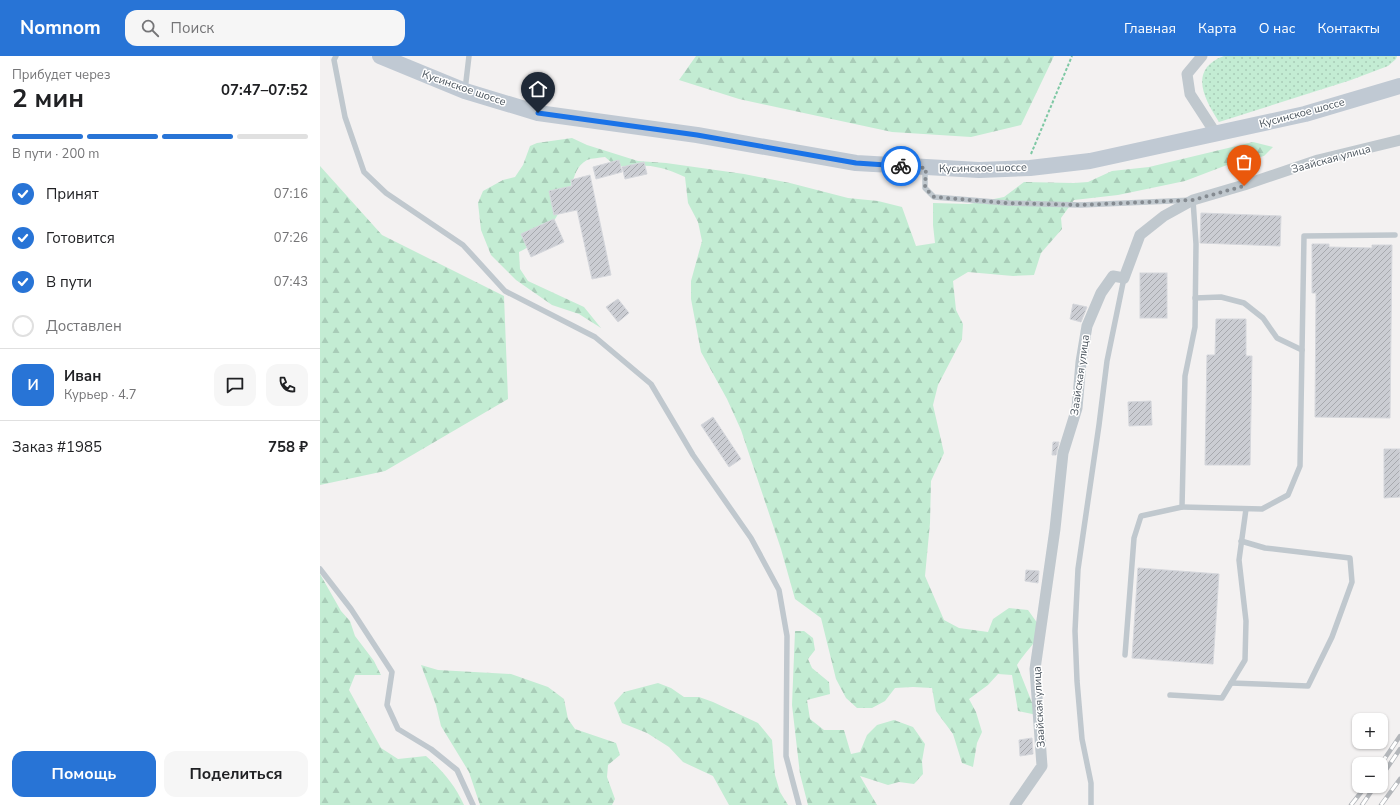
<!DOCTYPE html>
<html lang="ru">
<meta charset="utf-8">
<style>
:root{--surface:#fff;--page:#f6f6f6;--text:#202124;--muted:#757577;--line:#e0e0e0;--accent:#2874d6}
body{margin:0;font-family:"Nunito Sans",sans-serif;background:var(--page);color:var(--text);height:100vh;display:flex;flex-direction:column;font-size:15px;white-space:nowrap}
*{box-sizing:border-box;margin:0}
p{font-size:13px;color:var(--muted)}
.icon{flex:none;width:22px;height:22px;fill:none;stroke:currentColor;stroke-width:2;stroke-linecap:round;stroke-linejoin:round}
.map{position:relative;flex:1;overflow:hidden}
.sheet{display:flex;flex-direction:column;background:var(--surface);width:320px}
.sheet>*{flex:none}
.tools{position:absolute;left:1032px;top:657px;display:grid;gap:8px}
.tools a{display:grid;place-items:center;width:36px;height:36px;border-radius:8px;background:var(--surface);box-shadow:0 1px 3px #0004;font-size:20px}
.pin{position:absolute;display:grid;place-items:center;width:34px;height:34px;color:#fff;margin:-41px -17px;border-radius:50% 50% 50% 0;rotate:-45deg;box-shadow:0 0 4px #0007}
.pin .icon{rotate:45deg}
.courier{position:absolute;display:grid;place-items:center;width:40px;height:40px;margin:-20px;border:3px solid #1a73e8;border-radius:50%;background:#fff;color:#222;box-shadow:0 1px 5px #0007}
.overview em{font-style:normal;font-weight:700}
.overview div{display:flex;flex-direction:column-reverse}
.overview{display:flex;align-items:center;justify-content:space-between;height:68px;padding:0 12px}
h1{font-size:26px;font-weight:700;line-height:30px}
.bar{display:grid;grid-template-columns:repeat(4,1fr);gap:6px 4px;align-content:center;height:48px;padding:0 12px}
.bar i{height:5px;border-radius:3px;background:var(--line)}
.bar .active{background:var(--accent)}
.bar p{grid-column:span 4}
.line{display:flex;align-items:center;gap:10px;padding:0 12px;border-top:1px solid var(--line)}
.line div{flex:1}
.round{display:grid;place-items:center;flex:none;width:42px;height:42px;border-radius:12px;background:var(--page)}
ol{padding:0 12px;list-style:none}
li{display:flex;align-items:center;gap:12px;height:44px}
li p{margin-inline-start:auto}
li .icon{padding:4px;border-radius:50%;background:var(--accent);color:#fff;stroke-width:4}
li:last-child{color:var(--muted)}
li i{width:22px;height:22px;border:2px solid var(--line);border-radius:50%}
.primary-button{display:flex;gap:8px;margin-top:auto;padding:8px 12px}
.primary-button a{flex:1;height:46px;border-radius:12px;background:var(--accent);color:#fff;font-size:16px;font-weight:700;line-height:46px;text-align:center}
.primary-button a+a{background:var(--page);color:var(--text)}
header{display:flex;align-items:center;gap:24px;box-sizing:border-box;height:56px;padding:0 20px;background:var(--accent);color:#fff}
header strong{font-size:19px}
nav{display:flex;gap:22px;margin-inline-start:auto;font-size:14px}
.search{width:280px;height:36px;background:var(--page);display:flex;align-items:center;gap:10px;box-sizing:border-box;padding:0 14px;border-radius:12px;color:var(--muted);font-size:15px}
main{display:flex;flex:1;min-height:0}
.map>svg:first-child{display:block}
</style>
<header>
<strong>Nomnom</strong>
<div class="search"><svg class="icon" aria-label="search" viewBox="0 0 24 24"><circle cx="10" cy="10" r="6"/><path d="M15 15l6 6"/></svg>Поиск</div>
<nav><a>Главная</a><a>Карта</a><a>О нас</a><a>Контакты</a></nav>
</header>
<main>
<section class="sheet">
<div class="overview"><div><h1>2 мин</h1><p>Прибудет через</p></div><em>07:47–07:52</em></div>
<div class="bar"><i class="active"></i><i class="active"></i><i class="active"></i><i></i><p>В пути · 200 m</p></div>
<ol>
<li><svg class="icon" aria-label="check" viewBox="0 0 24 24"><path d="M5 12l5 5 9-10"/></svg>Принят<p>07:16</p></li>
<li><svg class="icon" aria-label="check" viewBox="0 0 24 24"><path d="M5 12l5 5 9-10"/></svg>Готовится<p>07:26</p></li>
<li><svg class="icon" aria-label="check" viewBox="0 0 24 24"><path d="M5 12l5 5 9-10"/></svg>В пути<p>07:43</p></li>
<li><i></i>Доставлен</li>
</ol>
<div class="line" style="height:72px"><b class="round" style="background:var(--accent);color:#fff">И</b><div><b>Иван</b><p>Курьер · 4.7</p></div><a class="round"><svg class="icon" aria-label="chat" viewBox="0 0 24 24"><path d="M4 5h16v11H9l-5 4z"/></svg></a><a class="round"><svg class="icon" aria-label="phone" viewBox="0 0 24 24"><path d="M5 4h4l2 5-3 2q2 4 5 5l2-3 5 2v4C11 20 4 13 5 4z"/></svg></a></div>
<div class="line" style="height:52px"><div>Заказ #1985</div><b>758 ₽</b></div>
<div class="primary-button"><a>Помощь</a><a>Поделиться</a></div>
</section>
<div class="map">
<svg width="1080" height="749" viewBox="0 0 1080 749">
<defs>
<pattern id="grass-dots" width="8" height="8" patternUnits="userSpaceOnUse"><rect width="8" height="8" fill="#c3ecd3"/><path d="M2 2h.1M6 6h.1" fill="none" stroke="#a9ccb8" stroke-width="1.8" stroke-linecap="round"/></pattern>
<pattern id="forest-firs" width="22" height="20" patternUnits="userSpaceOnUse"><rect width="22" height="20" fill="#c3ecd3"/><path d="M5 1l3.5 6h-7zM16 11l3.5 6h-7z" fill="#a9ccb8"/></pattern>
<pattern id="building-hatch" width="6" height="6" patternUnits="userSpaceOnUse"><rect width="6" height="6" fill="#cbcdd3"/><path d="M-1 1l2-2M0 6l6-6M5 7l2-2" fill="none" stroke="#a7a9ae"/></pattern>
</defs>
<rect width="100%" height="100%" fill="#f3f1f1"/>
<path fill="url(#grass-dots)" d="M904 0H1077L1076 3 1068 10 1031 24 899 66C884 43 868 13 904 0Z"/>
<g fill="url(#forest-firs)">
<polygon points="376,0 734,0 701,69 651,81 572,76 419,43 359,24"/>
<path d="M252 82 267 89 318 105 346 107 424 118 470 127 528 142 558 145 582 151 596 190 615 187 613 169V147L649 148 684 141 704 126 754 127 768 126 792 115 829 111 933 86 953 91 944 100 907 109 865 125 798 139 754 144 741 162 742 173 721 197 714 219 693 220 648 216 633 225 636 254 643 268 642 283 618 329 613 349 624 397 611 425 610 467 605 520 624 564 639 572 668 576 673 563 689 552 708 554 723 575C715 587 705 596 697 609L717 659 698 655 692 619 678 618 668 629 649 643 656 656 662 676 657 687 653 711 642 707 633 678 616 655 612 632 593 631 575 632 565 645 552 652H537L526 642 516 623 501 562 475 543 461 493 421 374 407 343 381 296 371 243V225L382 185 378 166 368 147 365 121C338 109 327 108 297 111L285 101C279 102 272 102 267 104 256 110 255 120 251 130 240 158 227 183 199 196L200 213 208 225 264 251 281 272 259 258 232 249 196 224 171 199 161 174 158 147 163 135 183 124 195 121 203 109 210 90 217 87Z"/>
<polygon points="0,110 62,179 184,240 188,343 65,415 0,429"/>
<path d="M0 518 21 555 30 565 35 580 54 605 61 619H35L29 634 61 692 78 703 106 700C122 714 135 729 144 749H0Z"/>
<polygon points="475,575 484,575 493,582 495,594 488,603 492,612 509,626 510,638 487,644 490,663 504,674 524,674 531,698 540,696 547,679 557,669 574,664 593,671 605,688 602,705 603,718 594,728 579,726 568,729 540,720 557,749 488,749 480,718 472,649"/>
<polygon points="101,609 118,614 191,618 228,631 244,643 248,663 255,673 296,687 300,699 288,709 287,721 295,743 292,749 160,749 149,716 121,670 116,649"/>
<polygon points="338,627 351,632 364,641 379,641 393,646 438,667 452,684 455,719 460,736 468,749 409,749 393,720 363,706 349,691 327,677 302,667 294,647 304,636"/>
</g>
<g fill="url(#building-hatch)" stroke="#d5d7dc">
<polygon points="299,104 302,116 276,123 273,111"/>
<polygon points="324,106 327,118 305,123 302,111"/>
<polygon points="270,119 291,219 272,223 257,154 234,159 229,135 252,130 251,124"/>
<polygon points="881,157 961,160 960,190 880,187"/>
<polygon points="234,163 244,186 211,201 201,178"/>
<polygon points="992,188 1009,188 1009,191 1052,192 1052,189 1072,189 1070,362 995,361 996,237 992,237"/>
<rect x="820" y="217" width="27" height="45"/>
<polygon points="298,243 309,257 298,266 286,251"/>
<polygon points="753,248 767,251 761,266 750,263"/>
<polygon points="896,263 926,263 926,300 932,300 930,409 885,409 887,299 895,299"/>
<polygon points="831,345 832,369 809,370 808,346"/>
<polygon points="393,361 421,403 409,411 381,369"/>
<polygon points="733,386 739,386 736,399 732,399"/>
<polygon points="1064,393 1080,393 1080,441 1064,442"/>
<polygon points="818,512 899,518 893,608 812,602"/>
<polygon points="706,514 719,515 718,527 705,525"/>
<polygon points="712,682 713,698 700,700 699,684"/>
</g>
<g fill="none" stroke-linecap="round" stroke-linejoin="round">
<polyline stroke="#7ec8a4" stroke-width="2" stroke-dasharray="3 2" stroke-linecap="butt" points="711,98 752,0"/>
<g stroke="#c0c8ce" stroke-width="5.5">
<polyline points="16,0 14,4 25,61 44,116 66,137 143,189 185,235 275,281 331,328 373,399 431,482 459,534 467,580 466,700 479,749"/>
<polyline points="145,34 149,0"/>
<polyline points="605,113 605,132 614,141 687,147 761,149 873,144 876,188 875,271 865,320 862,451 821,460 814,482 805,599"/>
<polyline points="875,242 901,241 924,247 943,262 957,282 982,294"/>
<polyline points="862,451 942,453 968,439 980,410 984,180 1075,179"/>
<polyline points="0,513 31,553 72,616 67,649 78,673 111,693 137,714 153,749"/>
<polyline points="911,627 988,630 1012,581 1032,526 1030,502 945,492 921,485"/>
<polyline points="850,639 902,642 925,604 926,565 919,504 926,453"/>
<polyline points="771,749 771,727 762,683 757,625 755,575 758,513 779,369 787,305 804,222"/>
</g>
<g stroke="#c0c8ce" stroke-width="11">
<polyline points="882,0 867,18 870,38 896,78"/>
<polyline points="695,749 722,710 715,613 735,473 743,397 757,352 761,306 767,270 781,237 793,220 804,222 820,179 844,160 873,144 924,129 998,104 1080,84"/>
</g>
<polyline stroke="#c0c9d3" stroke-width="16" points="60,0 145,35 218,57 377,79 536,107 659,114 710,112 770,105 985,58 1080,30"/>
<defs>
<g id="rail">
<polyline points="1061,708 1080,680"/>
<polyline points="1061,721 1080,693"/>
<polyline points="1031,749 1046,730"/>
<polyline points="1042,749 1055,730"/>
<polyline points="1061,749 1080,723"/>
</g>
</defs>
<use href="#rail" stroke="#b3b6ba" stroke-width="4.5"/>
<use href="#rail" stroke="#fff" stroke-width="3" stroke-dasharray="9" stroke-linecap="butt"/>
</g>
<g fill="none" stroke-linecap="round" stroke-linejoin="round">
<polyline stroke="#858b91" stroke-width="4" stroke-dasharray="0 7.2" points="581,110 606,112 605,132 614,141 687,147 761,149 873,144 924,130"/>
<polyline stroke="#1a73e8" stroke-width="5" points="218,57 377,79 536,107 581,110"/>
</g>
<g text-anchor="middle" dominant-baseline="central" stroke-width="3" stroke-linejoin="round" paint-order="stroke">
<g font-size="11" fill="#4a545d" stroke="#fff">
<text transform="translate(144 32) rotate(19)">Кусинское шоссе</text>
<text transform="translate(982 57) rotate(-15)">Кусинское шоссе</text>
<text transform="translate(1011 103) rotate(-15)">Заайская улица</text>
<text transform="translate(663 112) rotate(-1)">Кусинское шоссе</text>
<text transform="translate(760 319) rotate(-82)">Заайская улица</text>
<text transform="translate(719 651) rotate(-93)">Заайская улица</text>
</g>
</g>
</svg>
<div class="tools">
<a>+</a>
<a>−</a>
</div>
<div class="pin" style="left:924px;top:130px;background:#ea580c"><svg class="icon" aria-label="bag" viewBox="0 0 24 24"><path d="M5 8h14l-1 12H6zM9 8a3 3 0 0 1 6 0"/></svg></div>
<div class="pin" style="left:218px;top:57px;background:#1f2937"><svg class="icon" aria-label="home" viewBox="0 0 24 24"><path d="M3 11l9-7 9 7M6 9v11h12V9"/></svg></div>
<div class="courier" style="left:581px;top:110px"><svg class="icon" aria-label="bike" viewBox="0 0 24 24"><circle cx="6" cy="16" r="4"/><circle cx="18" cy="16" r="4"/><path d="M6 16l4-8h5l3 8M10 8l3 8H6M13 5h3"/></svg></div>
</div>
</main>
